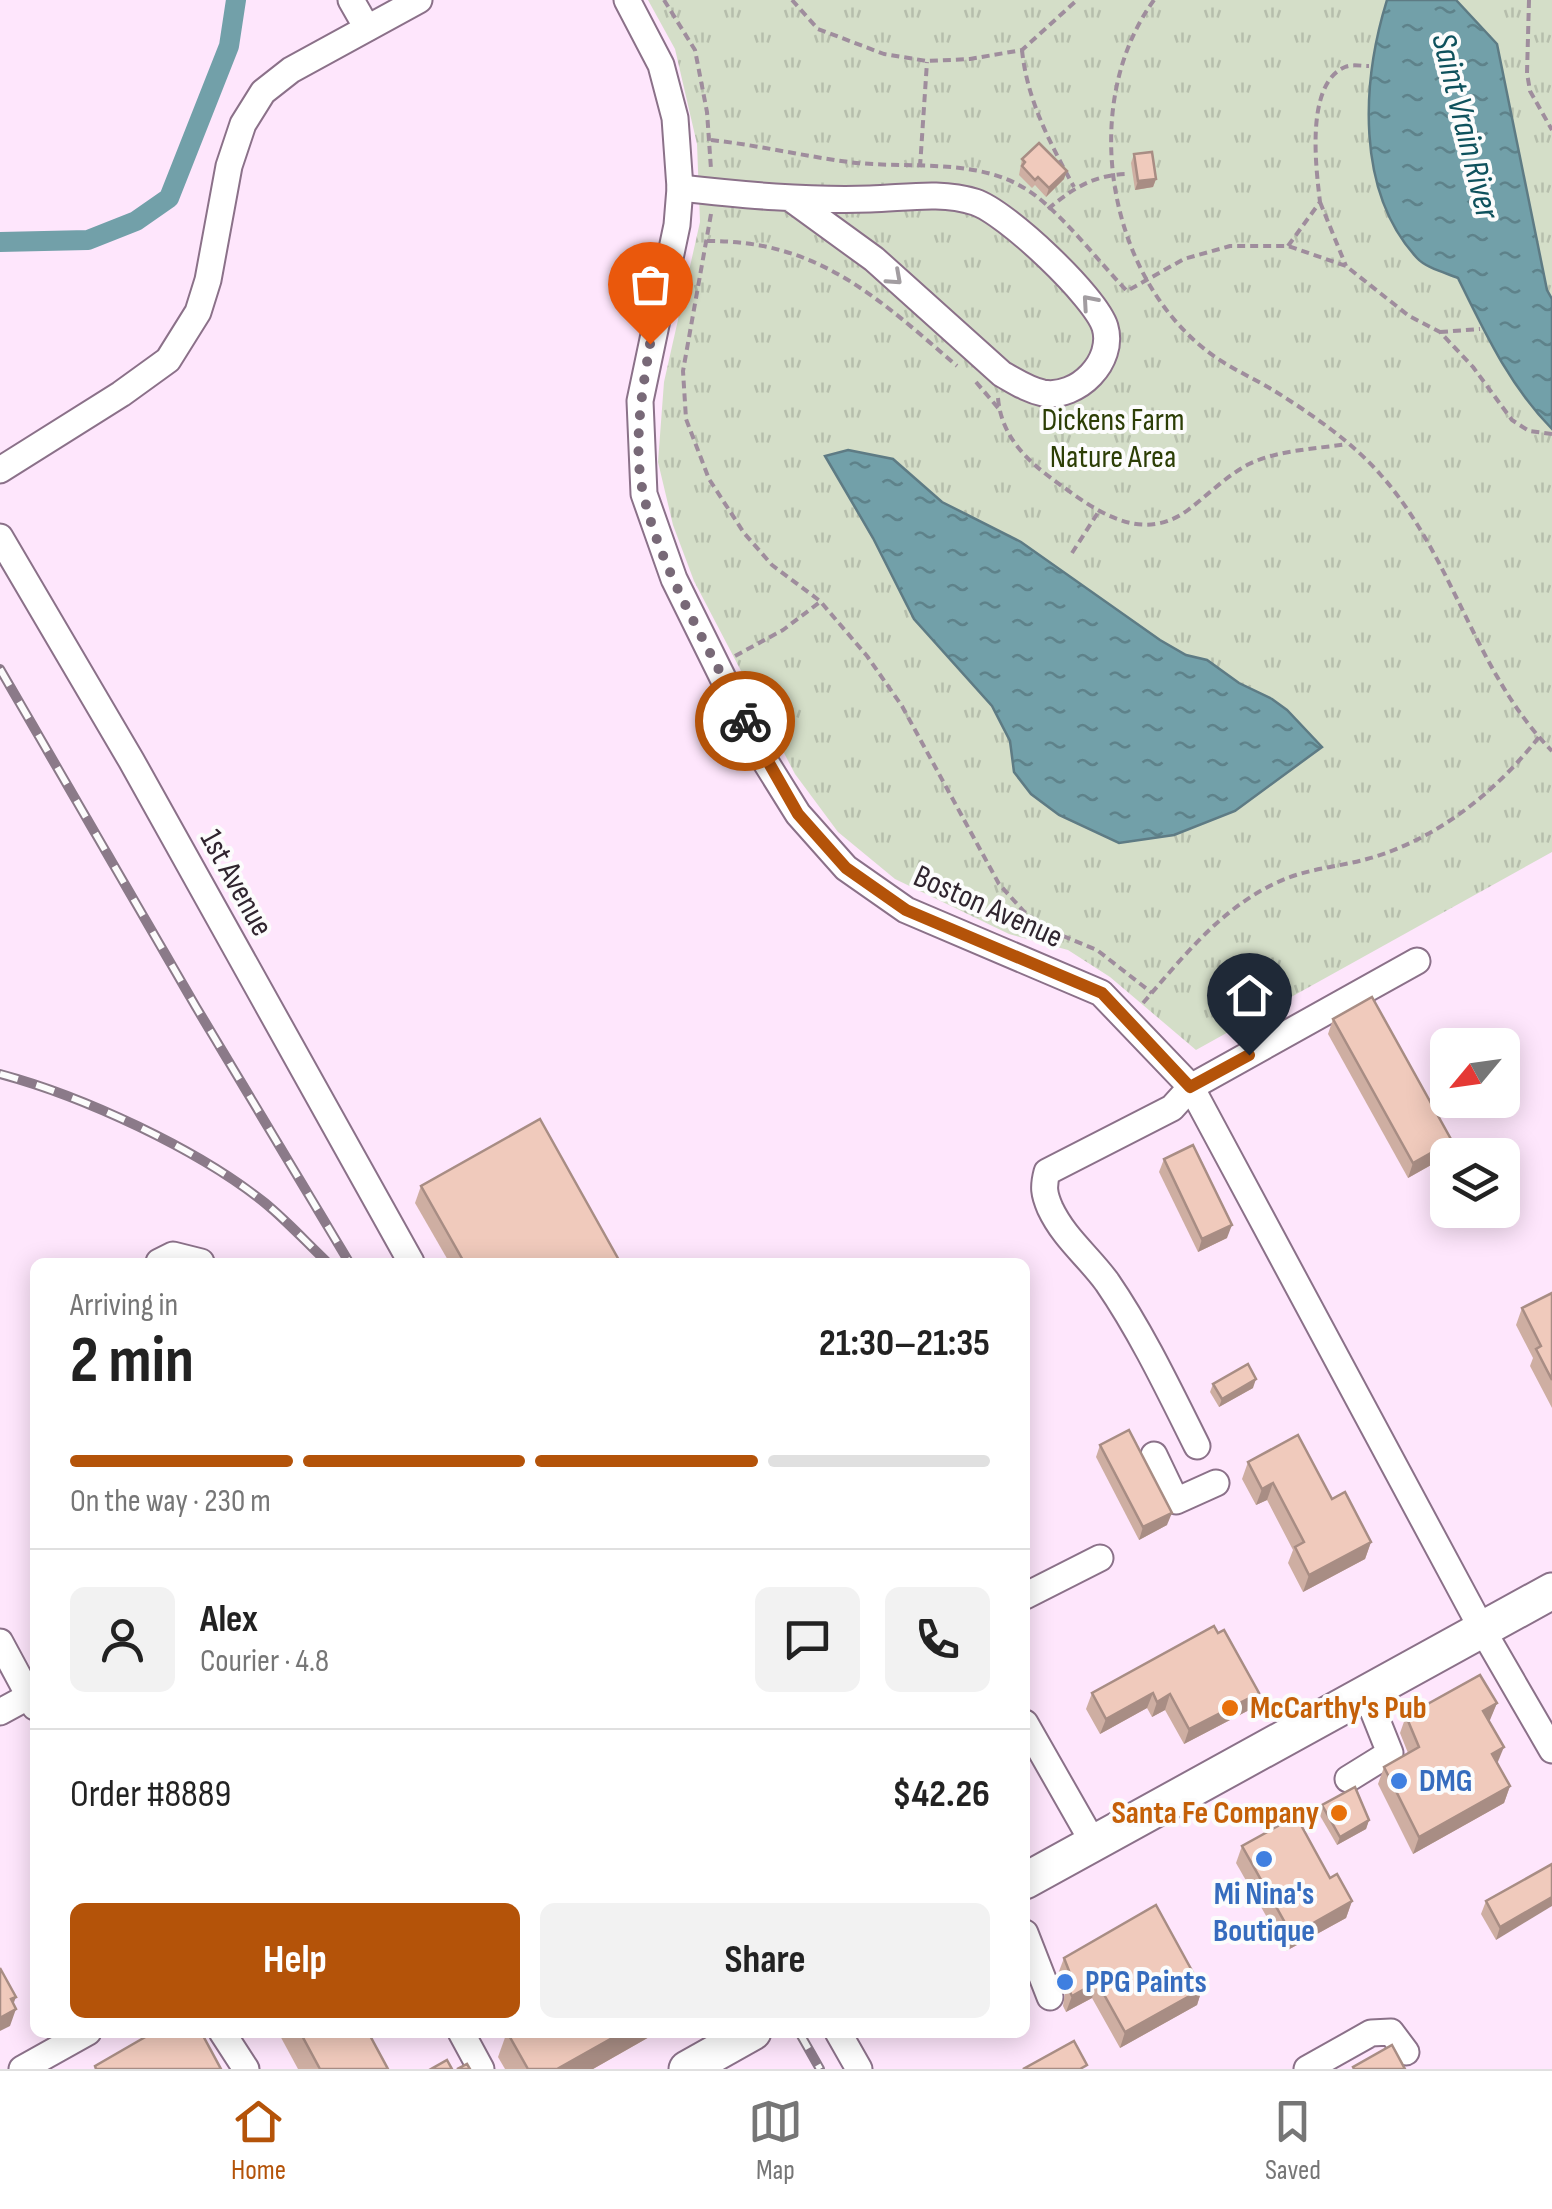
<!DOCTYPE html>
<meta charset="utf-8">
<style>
:root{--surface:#fff;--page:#f2f2f2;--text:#222;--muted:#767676;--line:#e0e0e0;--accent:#b45309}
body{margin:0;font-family:"Sofia Sans Condensed",sans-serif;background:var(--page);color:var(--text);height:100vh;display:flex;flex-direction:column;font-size:38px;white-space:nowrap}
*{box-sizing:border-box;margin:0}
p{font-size:32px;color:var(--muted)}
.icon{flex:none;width:55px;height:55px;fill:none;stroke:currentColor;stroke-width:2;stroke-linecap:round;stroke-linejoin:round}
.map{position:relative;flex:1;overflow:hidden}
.drawer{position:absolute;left:30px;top:1258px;width:1000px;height:780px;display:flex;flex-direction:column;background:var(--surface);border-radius:15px;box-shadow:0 5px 25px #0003}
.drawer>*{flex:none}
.needle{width:65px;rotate:241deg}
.fabs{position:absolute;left:1430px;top:1028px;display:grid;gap:20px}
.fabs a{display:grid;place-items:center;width:90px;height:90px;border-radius:15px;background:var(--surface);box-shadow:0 5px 25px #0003;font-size:50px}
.pin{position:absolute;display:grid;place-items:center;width:85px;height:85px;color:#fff;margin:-102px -42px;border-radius:50% 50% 50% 0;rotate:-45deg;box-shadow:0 0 10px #0007}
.pin .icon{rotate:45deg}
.courier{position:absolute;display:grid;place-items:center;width:100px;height:100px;margin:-50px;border:8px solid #b45309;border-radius:50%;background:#fff;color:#222;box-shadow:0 2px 12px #0007}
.summary em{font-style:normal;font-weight:700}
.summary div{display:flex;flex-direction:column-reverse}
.summary{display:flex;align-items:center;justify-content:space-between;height:170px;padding:0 40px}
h1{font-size:65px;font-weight:700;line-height:75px}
.bar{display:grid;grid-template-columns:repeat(4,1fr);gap:15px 10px;align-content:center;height:120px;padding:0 40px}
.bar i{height:12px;border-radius:8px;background:var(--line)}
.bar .active{background:var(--accent)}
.bar p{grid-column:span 4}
.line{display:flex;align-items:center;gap:25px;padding:0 40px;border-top:2px solid var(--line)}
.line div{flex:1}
.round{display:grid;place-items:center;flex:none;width:105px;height:105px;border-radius:15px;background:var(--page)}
.primary-button{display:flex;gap:20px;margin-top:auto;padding:20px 40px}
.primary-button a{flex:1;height:115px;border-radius:15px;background:var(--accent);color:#fff;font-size:40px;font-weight:700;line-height:115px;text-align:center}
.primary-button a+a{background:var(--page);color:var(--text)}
.dock{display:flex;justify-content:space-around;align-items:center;height:140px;border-top:2px solid var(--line);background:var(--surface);font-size:28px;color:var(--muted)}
.dock a{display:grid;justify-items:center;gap:5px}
.dock .active{color:var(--accent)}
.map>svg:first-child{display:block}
</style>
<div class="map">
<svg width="1552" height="2069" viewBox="0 0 1552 2069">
<defs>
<pattern id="park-tufts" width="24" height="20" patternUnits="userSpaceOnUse" patternTransform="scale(2.5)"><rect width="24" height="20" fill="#d4dec8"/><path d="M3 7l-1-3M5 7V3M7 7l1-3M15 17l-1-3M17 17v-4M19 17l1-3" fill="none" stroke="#b6beac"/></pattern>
<pattern id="water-ripples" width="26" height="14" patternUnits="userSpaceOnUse" patternTransform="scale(2.5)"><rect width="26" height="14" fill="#72a0a9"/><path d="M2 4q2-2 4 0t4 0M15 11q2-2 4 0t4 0" fill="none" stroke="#5e828a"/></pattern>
</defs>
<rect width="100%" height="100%" fill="#fee6fc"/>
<polygon fill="url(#park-tufts)" points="648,0 1552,0 1552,852 1196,1050 1110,977 1068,950 1009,934 895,879 838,832 795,774 694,581 673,525 658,462 664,382 700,222 697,144 675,49"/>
<g fill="url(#water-ripples)" stroke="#5e7b84" stroke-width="2.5">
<path d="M1456 0 1497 44 1547 290 1552 299V429C1509 385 1485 333 1458 278 1446 273 1426 268 1417 258 1355 191 1362 81 1387 0Z"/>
<polygon points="848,450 893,459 942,502 1021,542 1160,640 1186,655 1207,660 1239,683 1272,699 1287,710 1322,747 1235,811 1174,835 1119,843 1059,815 1031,794 1014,772 1010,741 992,706 914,619 873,538 825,456"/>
</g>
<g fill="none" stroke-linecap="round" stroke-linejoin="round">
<polyline stroke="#72a0a9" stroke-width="20" points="0,242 88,240 136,221 169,198 229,46 236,0"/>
<defs>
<g id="minor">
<polyline points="351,0 367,28"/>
<polyline points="627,0 661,65 675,118 680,188 677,225 640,401 644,494 674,579 760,753 798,814 846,868 906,910 1101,993 1191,1087 1482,1629 1552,1750"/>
<path d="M680 188C743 195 807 201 870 199 905 198 941 191 975 202 1006 212 1096 297 1105 327 1115 361 1078 399 1043 393 1028 390 1015 381 1002 374L874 259 790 198"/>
<polyline points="0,470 121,394 168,360 198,312 208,280 229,166 243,124 263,92 291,70 419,0"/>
<polyline points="0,537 131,760 411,1262"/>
<polyline points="159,1262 173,1255 201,1262"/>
<path d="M1197 1446C1169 1390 1142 1333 1107 1282 1088 1256 1064 1238 1050 1208 1044 1194 1043 1187 1047 1172L1172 1108 1191 1087 1417 961"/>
<polyline points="1154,1455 1176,1501 1216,1483"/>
<polyline points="1025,1596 1100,1558"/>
<polyline points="0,1642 35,1707"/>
<polyline points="0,1712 35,1693"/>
<polyline points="1025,1723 1094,1844"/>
<polyline points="1348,1779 1390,1753 1366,1693"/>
<polyline points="1025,1933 1050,1997"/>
<polyline points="222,2032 246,2069"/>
<polyline points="461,2032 481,2069"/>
<polyline points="838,2032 859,2069"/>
<polyline points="22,2069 88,2032"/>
<polyline points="1307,2069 1371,2033 1391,2032 1406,2052"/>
</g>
<g id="highway">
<polyline points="1025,1881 1552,1591"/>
<polyline points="687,2069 753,2032"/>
</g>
</defs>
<use href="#minor" stroke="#8b7189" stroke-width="29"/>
<use href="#highway" stroke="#8b7189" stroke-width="39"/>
<g stroke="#9f8d9d" stroke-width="4" stroke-dasharray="8 5" stroke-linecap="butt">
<polyline points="664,0 695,50 707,112 711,169"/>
<polyline points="792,0 818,29 884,54 927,61 970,59 1022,50 1077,0"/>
<path d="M1154 0C1079 103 1106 273 1207 351 1226 366 1251 377 1273 390 1310 413 1351 441 1380 474 1454 557 1474 672 1552 751"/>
<polyline points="1529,0 1527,73 1530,91 1552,130"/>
<path d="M1022 50C1027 100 1050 143 1074 187"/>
<path d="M711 140C757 145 803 156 849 162 911 170 983 155 1036 196 1067 220 1099 262 1127 291L1184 259 1230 246H1288L1346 266 1409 316 1440 332 1473 367 1512 420 1529 431 1552 434"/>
<polyline points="920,167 927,62"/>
<polyline points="1320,202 1346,266"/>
<path d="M1048 209C1073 188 1094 175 1127 174"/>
<polyline points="711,214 683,371 686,419 709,479 744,533 772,565 820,601 867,656 902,706 999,884 1027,915 1063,936 1097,950 1152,993"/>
<path d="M707 241C818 240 878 298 957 366"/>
<path d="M1288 246 1320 202C1316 168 1305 84 1345 67 1352 64 1361 66 1369 66"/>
<polyline points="1440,332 1480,329"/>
<polyline points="976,382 999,409"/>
<path d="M998 398C1001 434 1024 458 1051 478 1092 508 1139 546 1188 510 1208 495 1226 476 1249 464 1278 450 1315 449 1347 444"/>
<polyline points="1072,553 1099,511"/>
<polyline points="735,656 783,630 820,602"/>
<path d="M1143 1003C1183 957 1221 908 1278 882 1305 869 1338 867 1367 859 1436 840 1495 793 1539 737"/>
</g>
<use href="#minor" stroke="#fff" stroke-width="25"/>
<use href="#highway" stroke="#fff" stroke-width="35"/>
<defs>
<g id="rail">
<polyline points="0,669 196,1007 349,1262"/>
<path d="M0 1074C83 1096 198 1149 265 1203 287 1221 307 1243 327 1262"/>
<polyline points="799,2032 820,2069"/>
</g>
</defs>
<use href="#rail" stroke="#8b7a89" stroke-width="10"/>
<use href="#rail" stroke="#fcfcfc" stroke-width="6" stroke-dasharray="19" stroke-linecap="butt"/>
</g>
<g fill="#ceaea2">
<polygon points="1134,154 1156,179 1153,187 1135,190 1131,163"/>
<polygon points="1022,159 1064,179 1046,197 1035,185 1032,188 1019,175"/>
<polygon points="1333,1019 1452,1141 1447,1156 1408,1178 1328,1034"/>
<polygon points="1164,1159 1227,1238 1198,1252 1159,1172"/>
<polygon points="421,1186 620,1262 449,1262 415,1203"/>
<polygon points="1552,1293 1552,1408 1530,1366 1533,1358 1516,1325 1522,1308"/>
<polygon points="1213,1384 1253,1388 1219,1407 1210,1392"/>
<polygon points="1100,1445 1167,1525 1139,1540 1096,1457"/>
<polygon points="1248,1462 1332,1499 1371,1542 1365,1559 1303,1592 1288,1563 1293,1550 1267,1500 1256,1505 1242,1479"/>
<polygon points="1092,1693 1259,1693 1253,1708 1184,1744 1165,1710 1152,1717 1147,1708 1100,1734 1086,1709"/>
<polygon points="1497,1703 1489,1721 1497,1764 1510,1786 1504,1803 1413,1854 1378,1784 1384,1767 1408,1753 1400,1733 1406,1716"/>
<polygon points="1322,1805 1369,1820 1366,1829 1337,1845 1319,1814"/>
<polygon points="1242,1846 1330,1878 1352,1901 1346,1918 1286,1951 1236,1863"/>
<polygon points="1552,1864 1496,1940 1481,1914 1486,1901"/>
<polygon points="1064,1958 1202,1989 1197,2005 1120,2048 1092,1998 1066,2012 1063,2006 1065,1992 1058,1974"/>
<polygon points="278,2032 368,2032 388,2069 298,2069"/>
<polygon points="507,2032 658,2032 593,2069 505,2069 498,2057"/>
</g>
<g fill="#a88d84">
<polygon points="1067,171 1064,179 1046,197 1049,188"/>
<polygon points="1156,179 1153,187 1135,190 1138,181"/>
<polygon points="1452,1141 1447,1156 1408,1178 1413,1163"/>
<polygon points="1232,1225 1227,1238 1198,1252 1202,1239"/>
<polygon points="1256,1379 1253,1388 1219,1407 1222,1399"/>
<polygon points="1273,1483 1267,1500 1256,1505 1262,1489"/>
<polygon points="1172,1513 1167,1525 1139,1540 1143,1527"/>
<polygon points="1371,1542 1365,1559 1303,1592 1309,1575"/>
<polygon points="1153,1693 1147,1708 1100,1734 1106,1719"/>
<polygon points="1259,1693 1253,1708 1184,1744 1189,1729"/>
<polygon points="1170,1694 1165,1710 1152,1717 1157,1702"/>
<polygon points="1497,1703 1490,1720 1477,1728 1483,1711"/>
<polygon points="1504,1747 1497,1764 1492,1754"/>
<polygon points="1510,1786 1504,1803 1413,1854 1419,1837"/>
<polygon points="1369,1820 1366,1829 1337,1845 1340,1837"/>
<polygon points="1552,1897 1552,1906 1496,1940 1500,1927"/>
<polygon points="1352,1901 1346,1918 1286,1951 1292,1935"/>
<polygon points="1097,1982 1092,1998 1066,2012 1072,1996"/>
<polygon points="1202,1989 1197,2005 1120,2048 1125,2032"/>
<polygon points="16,1997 10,2013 16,2009 10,2026 0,2031 0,2018 11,1999"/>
<polygon points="623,2032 658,2032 593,2069 557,2069"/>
</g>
<g fill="#f0cabc" stroke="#a88d84" stroke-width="2.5">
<polygon points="1039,143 1067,171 1049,188 1038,177 1035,180 1022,166 1025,162 1022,159"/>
<polygon points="1152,152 1156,179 1138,181 1134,154"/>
<polygon points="1372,997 1452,1141 1413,1163 1333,1019"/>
<polygon points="540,1119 620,1262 464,1262 421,1186"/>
<polygon points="1193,1145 1232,1225 1202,1239 1164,1159"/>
<polygon points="1552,1293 1552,1380 1536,1349 1541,1346 1522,1308"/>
<polygon points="1248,1364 1256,1379 1222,1399 1213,1384"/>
<polygon points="1129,1430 1172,1513 1143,1527 1100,1445"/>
<polygon points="1298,1435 1332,1499 1345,1492 1371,1542 1309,1575 1295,1547 1304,1542 1273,1483 1262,1489 1248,1462"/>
<polygon points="1214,1626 1218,1633 1224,1630 1259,1693 1189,1729 1170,1694 1157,1702 1153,1693 1106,1719 1092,1693"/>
<polygon points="1480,1675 1497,1703 1483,1711 1504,1747 1492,1754 1510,1786 1419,1837 1384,1767 1419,1747 1406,1716"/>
<polygon points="1355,1787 1369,1820 1340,1837 1322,1805"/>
<polygon points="1296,1816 1330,1878 1337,1874 1352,1901 1292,1935 1242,1846"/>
<polygon points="1552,1864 1552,1897 1500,1927 1486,1901"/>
<polygon points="1156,1905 1202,1989 1125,2032 1097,1982 1072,1996 1069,1990 1071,1976 1064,1958"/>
<polygon points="0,1968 16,1997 11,1999 16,2009 0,2018"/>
<polygon points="154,2032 201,2032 221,2069 96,2069 95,2066"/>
<polygon points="300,2032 368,2032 388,2069 320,2069"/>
<polygon points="507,2032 623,2032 557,2069 528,2069"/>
<polygon points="1074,2041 1087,2065 1080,2069 1023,2069"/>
<polygon points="1392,2045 1405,2069 1354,2069 1353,2067"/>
<polygon points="447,2060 452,2069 431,2069"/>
<polygon points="467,2064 470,2069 457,2069"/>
</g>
<defs><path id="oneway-chevron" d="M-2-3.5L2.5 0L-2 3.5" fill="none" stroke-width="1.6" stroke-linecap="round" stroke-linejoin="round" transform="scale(2.5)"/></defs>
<g stroke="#a29da1">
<use href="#oneway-chevron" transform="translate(895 278) rotate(42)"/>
<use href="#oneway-chevron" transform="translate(1089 302) rotate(-131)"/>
</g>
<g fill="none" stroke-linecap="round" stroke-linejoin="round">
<path stroke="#786977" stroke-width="10" stroke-dasharray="0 18" d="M650 344C642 393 632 447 644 497 663 576 710 648 745 721"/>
<polyline stroke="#b45309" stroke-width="12" points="745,721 798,814 846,868 906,910 1102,993 1190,1087 1249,1055"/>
</g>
<g fill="#e8710a" stroke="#fcfcfc" stroke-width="4">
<circle cx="1230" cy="1708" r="10"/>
<circle cx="1339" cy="1813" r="10"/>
</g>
<g fill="#3f7fe0" stroke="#fcfcfc" stroke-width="4">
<circle cx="1399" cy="1781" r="10"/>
<circle cx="1264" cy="1859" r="10"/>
<circle cx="1065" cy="1982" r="10"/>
</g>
<g text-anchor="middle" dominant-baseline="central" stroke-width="8" stroke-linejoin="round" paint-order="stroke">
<g font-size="32" fill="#2c3e05" stroke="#fcfcfc">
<text x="1113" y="420">Dickens Farm<tspan x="1113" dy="37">Nature Area</tspan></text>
</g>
<g font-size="32" fill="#30252f" stroke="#fcfcfc">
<text transform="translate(236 883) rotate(61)">1st Avenue</text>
<text transform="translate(988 907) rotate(24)">Boston Avenue</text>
</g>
<g font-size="32" font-weight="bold" fill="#c56008" stroke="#fcfcfc" text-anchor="start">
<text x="1250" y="1708">McCarthy's Pub</text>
<text x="1319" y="1813" text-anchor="end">Santa Fe Company</text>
</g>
<g font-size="32" font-weight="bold" fill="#366cbe" stroke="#fcfcfc" text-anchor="start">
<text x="1419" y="1781">DMG</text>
<text x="1264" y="1894" text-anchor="middle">Mi Nina's<tspan x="1264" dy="37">Boutique</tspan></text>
<text x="1085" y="1982">PPG Paints</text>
</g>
<g font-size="35" font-style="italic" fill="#0e515c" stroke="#fcfcfc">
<text transform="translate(1465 126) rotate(76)">Saint Vrain River</text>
</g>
</g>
</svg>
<div class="fabs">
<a><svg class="needle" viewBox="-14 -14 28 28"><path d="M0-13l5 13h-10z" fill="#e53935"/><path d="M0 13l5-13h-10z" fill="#767676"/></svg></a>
<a><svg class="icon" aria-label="layers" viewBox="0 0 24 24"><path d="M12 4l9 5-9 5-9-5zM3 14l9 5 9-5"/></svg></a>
</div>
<div class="pin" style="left:650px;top:344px;background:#ea580c"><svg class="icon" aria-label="bag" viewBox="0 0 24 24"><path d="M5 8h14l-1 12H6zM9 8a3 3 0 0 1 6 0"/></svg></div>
<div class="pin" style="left:1249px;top:1055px;background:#1f2937"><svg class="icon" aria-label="home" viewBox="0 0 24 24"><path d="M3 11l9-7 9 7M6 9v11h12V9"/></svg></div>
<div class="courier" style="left:745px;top:721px"><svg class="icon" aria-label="bike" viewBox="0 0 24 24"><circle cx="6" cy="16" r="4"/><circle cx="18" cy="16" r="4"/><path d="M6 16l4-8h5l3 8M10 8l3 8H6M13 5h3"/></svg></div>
<section class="drawer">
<div class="summary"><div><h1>2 min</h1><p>Arriving in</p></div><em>21:30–21:35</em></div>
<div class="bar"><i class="active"></i><i class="active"></i><i class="active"></i><i></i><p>On the way · 230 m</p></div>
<div class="line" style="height:180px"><a class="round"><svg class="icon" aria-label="person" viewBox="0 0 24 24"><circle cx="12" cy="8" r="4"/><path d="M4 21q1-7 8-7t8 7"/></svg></a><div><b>Alex</b><p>Courier · 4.8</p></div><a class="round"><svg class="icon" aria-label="chat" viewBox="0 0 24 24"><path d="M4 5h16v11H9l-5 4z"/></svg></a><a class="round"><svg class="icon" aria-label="phone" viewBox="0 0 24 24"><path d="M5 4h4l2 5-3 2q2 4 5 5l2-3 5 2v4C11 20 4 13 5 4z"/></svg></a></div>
<div class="line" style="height:130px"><div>Order #8889</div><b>$42.26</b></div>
<div class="primary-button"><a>Help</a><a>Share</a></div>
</section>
</div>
<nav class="dock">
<a class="active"><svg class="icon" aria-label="home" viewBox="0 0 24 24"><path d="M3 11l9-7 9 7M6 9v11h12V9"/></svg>Home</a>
<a><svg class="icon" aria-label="map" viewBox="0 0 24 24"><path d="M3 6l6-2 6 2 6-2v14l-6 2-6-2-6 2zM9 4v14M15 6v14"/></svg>Map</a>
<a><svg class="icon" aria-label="saved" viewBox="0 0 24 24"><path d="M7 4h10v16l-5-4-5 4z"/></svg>Saved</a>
</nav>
